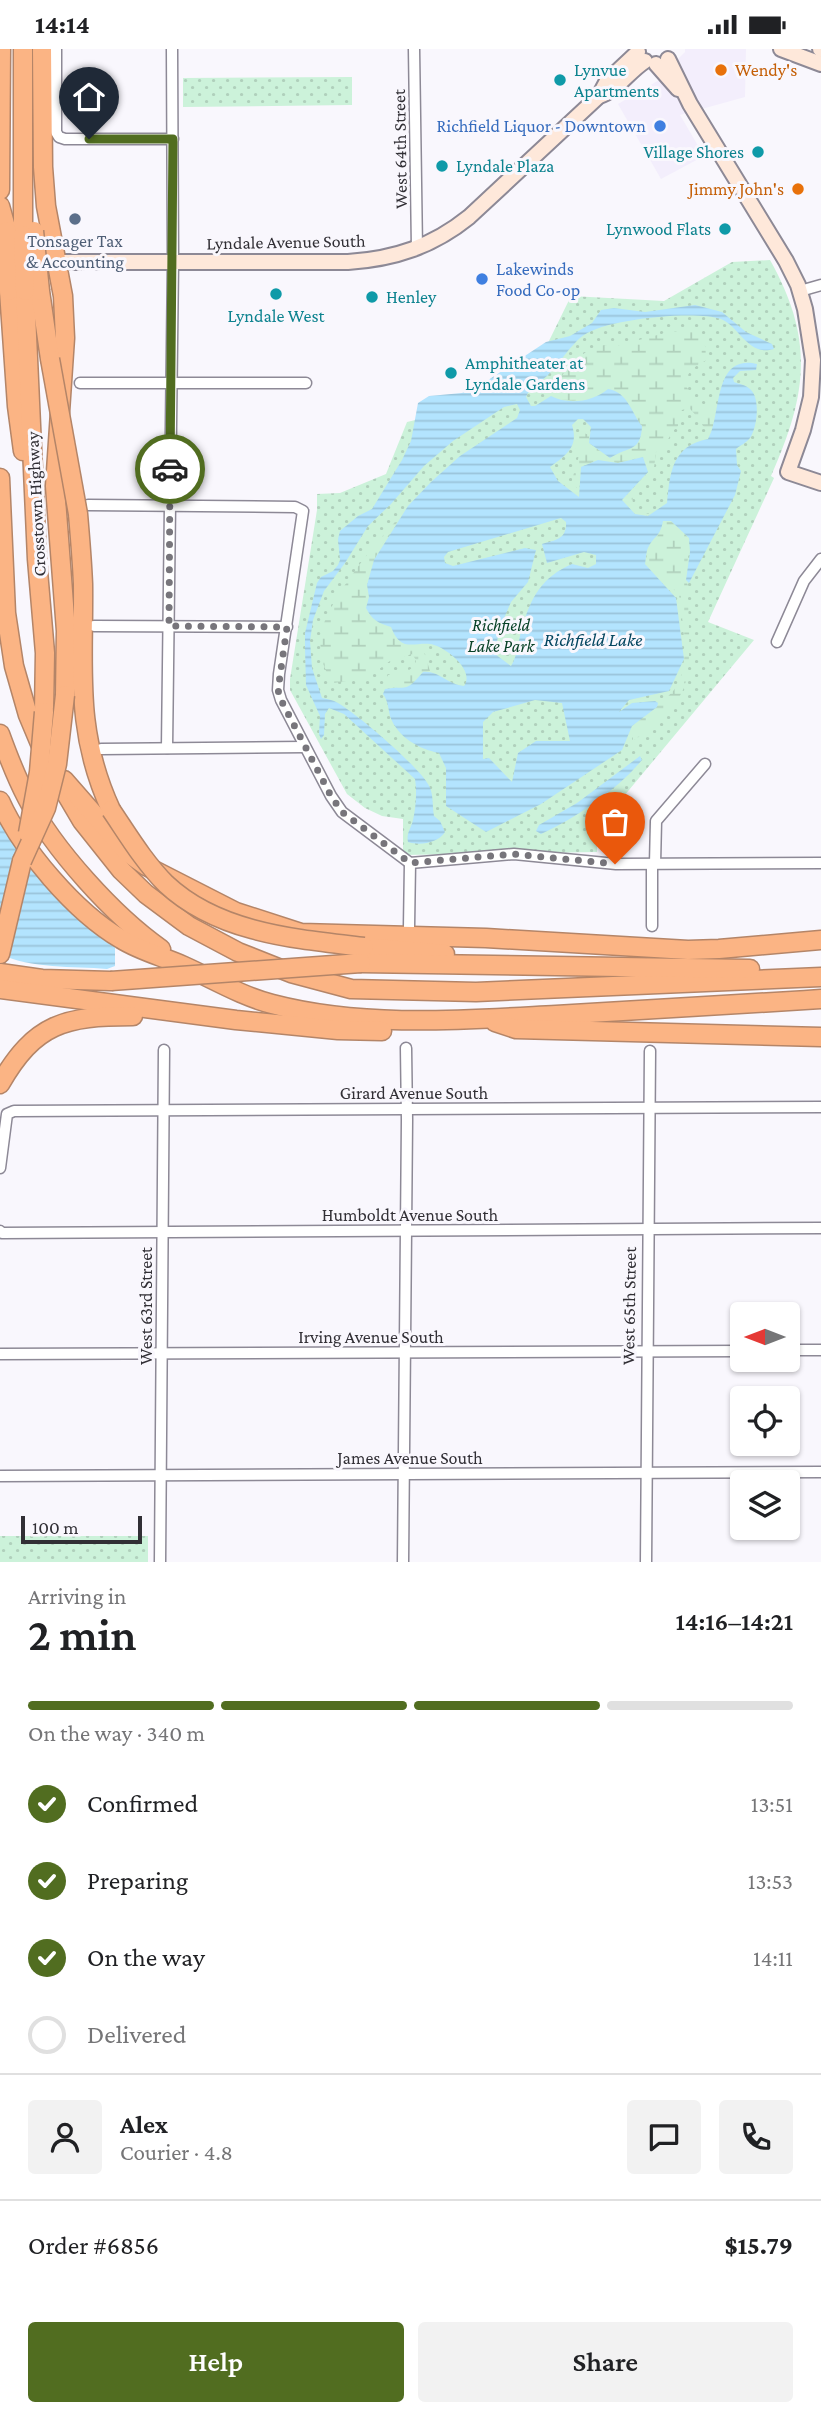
<!DOCTYPE html>
<meta charset="utf-8">
<style>
:root{--surface:#fff;--page:#f2f2f2;--text:#202124;--muted:#757577;--line:#e0e0e0;--accent:#516d20}
body{margin:0;font-family:"Crimson Pro",serif;background:var(--page);color:var(--text);height:100vh;display:flex;flex-direction:column;font-size:26px;white-space:nowrap}
*{box-sizing:border-box;margin:0}
p{font-size:23px;color:var(--muted)}
.icon{flex:none;width:38px;height:38px;fill:none;stroke:currentColor;stroke-width:2;stroke-linecap:round;stroke-linejoin:round}
.map{position:relative;height:1513px;overflow:hidden}
.details{display:flex;flex-direction:column;background:var(--surface);flex:1}
.details>*{flex:none}
.needle{width:46px;rotate:270deg}
.tools{position:absolute;left:730px;top:1253px;display:grid;gap:14px}
.tools a{display:grid;place-items:center;width:70px;height:70px;border-radius:7px;background:var(--surface);box-shadow:0 2px 5px #0004;font-size:35px}
.scale{position:absolute;left:21px;bottom:18px;width:121px;box-sizing:border-box;padding-left:7px;border:4px solid #312f35;border-top:0;font-size:19px;line-height:24px;white-space:nowrap;color:#312f35;-webkit-text-stroke:5px #f9f7fd;paint-order:stroke}
.pin{position:absolute;display:grid;place-items:center;width:60px;height:60px;color:#fff;margin:-72px -30px;border-radius:50% 50% 50% 0;rotate:-45deg;box-shadow:0 0 7px #0007}
.pin .icon{rotate:45deg}
.courier{position:absolute;display:grid;place-items:center;width:70px;height:70px;margin:-35px;border:5px solid #516d20;border-radius:50%;background:#fff;color:#222;box-shadow:0 2px 9px #0007}
.headline em{font-style:normal;font-weight:600}
.headline div{display:flex;flex-direction:column-reverse}
.headline{display:flex;align-items:center;justify-content:space-between;height:119px;padding:0 28px}
h1{font-size:46px;font-weight:600;line-height:52px}
.bar{display:grid;grid-template-columns:repeat(4,1fr);gap:10px 7px;align-content:center;height:84px;padding:0 28px}
.bar i{height:9px;border-radius:5px;background:var(--line)}
.bar .selected{background:var(--accent)}
.bar p{grid-column:span 4}
.line{display:flex;align-items:center;gap:18px;padding:0 28px;border-top:2px solid var(--line)}
.line div{flex:1}
.round{display:grid;place-items:center;flex:none;width:74px;height:74px;border-radius:7px;background:var(--page)}
ol{padding:0 28px;list-style:none}
li{display:flex;align-items:center;gap:21px;height:77px}
li p{margin-inline-start:auto}
li .icon{padding:7px;border-radius:50%;background:var(--accent);color:#fff;stroke-width:4}
li:last-child{color:var(--muted)}
li i{width:38px;height:38px;border:4px solid var(--line);border-radius:50%}
.button{display:flex;gap:14px;margin-top:auto;padding:14px 28px}
.button a{flex:1;height:80px;border-radius:7px;background:var(--accent);color:#fff;font-size:28px;font-weight:600;line-height:80px;text-align:center}
.button a+a{background:var(--page);color:var(--text)}
.status{display:flex;justify-content:space-between;align-items:center;height:49px;padding:0 35px;background:var(--surface);direction:ltr}
.status svg{height:19px;fill:currentColor}
.map>svg:first-child{display:block}
</style>
<div class="status"><b>14:14</b><svg viewBox="0 0 49 12"><path d="M0 12V9h3v3zM5 12V6h3v6zM10 12V3h3v9zM15 12V0h3v12zM26 1h20v11H26zM47 4h2v5h-2z"/></svg></div>
<div class="map">
<svg width="821" height="1513" viewBox="0 0 821 1513">
<defs>
<pattern id="grass-dots" width="8" height="8" patternUnits="userSpaceOnUse" patternTransform="scale(1.75)"><rect width="8" height="8" fill="#ccf2da"/><path d="M2 2h.1M6 6h.1" fill="none" stroke="#b0d0bc" stroke-width="1.8" stroke-linecap="round"/></pattern>
<pattern id="wetland-marsh" width="20" height="14" patternUnits="userSpaceOnUse" patternTransform="scale(1.75)"><rect width="20" height="14" fill="#ccf2da"/><path d="M1 5h8M5 5V1M11 12h8M15 12V8" fill="none" stroke="#b0d0bc"/></pattern>
<pattern id="water-rules" width="6" height="5" patternUnits="userSpaceOnUse" patternTransform="scale(1.75)"><rect width="6" height="5" fill="#b3e4fe"/><path d="M0 2.5h6" fill="none" stroke="#9ac4da"/></pattern>
</defs>
<rect width="100%" height="100%" fill="#f9f7fd"/>
<polygon fill="#f3eefc" points="685,0 746,0 745,48 680,66 704,107 661,130 618,55 678,20 678,10 685,3"/>
<g fill="url(#grass-dots)">
<polygon points="352,28 352,56 183,58 183,29"/>
<path d="M770 211C815 291 807 346 771 427L774 429 708 573 754 591 614 759H597V803L403 806V770L382 767 365 759 347 745 290 641V630L317 461V445L340 444 386 425 407 373 523 345 571 247 664 252 732 213Z"/>
<rect x="0" y="1487" width="148" height="26"/>
</g>
<g fill="url(#wetland-marsh)">
<path d="M690 281C705 289 707 295 705 312 693 318 686 323 686 337L693 348 707 358 713 356 717 359 713 370V382H708C700 375 697 366 689 359L682 361 678 367V377C667 387 670 394 656 403L653 427C650 429 646 430 643 433 627 447 629 463 651 465L648 467 635 465 622 451 648 423 642 408 618 414 598 411 581 418 579 443 572 431 580 403 573 397 576 387 581 383 589 386V394L610 409C629 397 641 401 642 377L636 369 634 360 613 341C593 351 575 354 553 349L551 347C560 323 588 290 616 297L669 283Z"/>
<path d="M402 466 378 502 367 536 380 575 391 578 405 594H417L424 603 430 622C419 624 417 634 407 638 400 641 392 638 385 640V632L388 626 409 621 415 617 416 611 412 605 390 612 367 629 333 634C322 619 318 600 322 582 327 553 380 487 402 466Z"/>
<path d="M663 472H671L689 489C691 504 683 523 688 537 687 564 694 617 683 641 675 659 649 681 633 692L632 677C646 665 662 655 674 641 692 620 682 571 679 545L645 515 649 497 656 491Z"/>
</g>
<g fill="url(#water-rules)" fill-rule="evenodd">
<path d="M695 256 722 263 746 283 772 295 774 300C748 308 740 278 721 270 695 261 606 270 584 286 573 293 559 315 548 326 541 333 529 339 526 348L531 357H535L551 347C568 356 593 353 608 340 628 343 632 365 642 377 641 403 629 397 610 409L589 394 591 378 583 370H578L572 376C579 398 566 406 550 418L558 432 579 448 581 418 598 411 618 414 643 408 648 423 622 451 635 465 648 467 667 454C670 423 672 397 708 390 722 368 712 304 757 315L756 321 740 322 733 329 734 333C739 335 746 336 750 340 761 349 757 379 750 389 746 394 741 396 736 400L737 416 741 422 735 446 689 534 686 531 690 503 689 489 671 472H663C660 488 655 486 649 497 646 501 646 510 645 515L676 549 684 610 669 642 629 651 619 663 632 654 655 652 658 654 657 658 632 677 622 701 541 755 486 783 446 757V719L439 704C419 700 397 688 390 667 388 658 388 652 383 645L385 640C408 636 404 645 423 623 438 621 448 636 464 637 475 622 448 600 434 596 425 593 414 597 405 595 397 592 394 585 391 578 378 574 372 571 366 559L369 548 367 536 374 511 408 457 431 433 460 407 517 369 520 361 517 355 504 358 453 392 424 417 391 455 368 477 345 514 324 542 313 571 310 592 312 619 322 649C327 650 333 651 338 654 357 665 417 716 428 735 434 744 432 756 434 767L440 772 445 783C438 794 420 797 408 793 406 784 411 780 413 771 416 758 417 742 415 730L344 665 329 659 325 665 324 686 321 690 319 685 320 667 306 636 305 599V584L317 534 321 528 333 522 338 516 340 511 338 490 340 482 358 467 372 460 402 411 411 392 418 354 429 347 462 344 482 335 546 293 570 287 592 274 601 261 614 259 645 263ZM561 469 566 473C567 490 556 491 542 495L547 514 584 503 596 506V515L588 519 572 515C542 528 531 548 522 579 518 592 518 606 511 617L495 605 499 581 511 553 528 533 536 501 525 499 453 517 445 514 444 508 448 503ZM535 651 562 654 570 692H536L518 704 512 733 489 709 483 710V673L493 663Z"/>
<path d="M640 707 642 711C618 740 575 770 541 785L536 782 539 776 577 754Z"/>
<path d="M0 772C28 821 65 867 115 894V917L107 920C73 917 31 920 0 905Z"/>
</g>
<g fill="none" stroke-linecap="round" stroke-linejoin="round">
<defs>
<g id="street">
<polyline points="56,0 56,83 59,88 65,90 173,90"/>
<polyline points="414,0 417,200"/>
<polyline points="800,242 821,236"/>
<polyline points="80,334 306,334"/>
<polyline points="88,456 295,458 303,462 279,625 278,641 281,651 331,747 342,763 410,814"/>
<polyline points="94,577 287,578"/>
<polyline points="777,593 804,532 821,510"/>
<polyline points="167,699 173,213 172,0"/>
<polyline points="101,700 305,698"/>
<polyline points="410,814 514,805 616,815 821,814"/>
<polyline points="655,815 656,772 705,715"/>
<polyline points="652,877 652,815"/>
<polyline points="409,878 410,814"/>
<polyline points="0,1119 7,1065 14,1062 821,1058"/>
<polyline points="0,1182 2,1184 821,1179"/>
<polyline points="788,1301 821,1301"/>
<polyline points="0,1305 742,1302"/>
<polyline points="0,1427 821,1423"/>
<polyline points="160,1513 164,1001"/>
<polyline points="403,1513 407,1071 406,999"/>
<polyline points="646,1513 650,1002"/>
</g>
<g id="secondary">
<polyline points="781,0 821,15"/>
<polyline points="820,0 821,1"/>
<polyline points="668,10 690,55 786,212 798,236 805,260 813,311 811,348 803,381 788,423 821,434"/>
<polyline points="656,15 678,40"/>
<path d="M599 47C618 41 628 23 645 12"/>
<path d="M47 213H348C395 210 433 197 469 168L599 47 607 32 638 3"/>
</g>
<g id="highway">
<polyline points="23,0 23,182"/>
<polyline points="42,0 43,118 46,157 63,247 65,289 55,437 66,582 65,646"/>
<polyline points="0,141 1,0"/>
<polyline points="0,157 7,182"/>
<polyline points="9,242 17,357 23,402"/>
<polyline points="25,242 37,510 45,604 44,663"/>
<polyline points="40,242 50,310"/>
<polyline points="0,429 6,564 14,617 28,666 49,716 82,772 121,821 146,845 189,877 238,903 291,924 351,940 476,943 821,928"/>
<path d="M78 465C80 488 82 512 83 535 84 619 74 681 111 761"/>
<path d="M0 685C8 707 16 728 27 749 53 800 114 867 161 900"/>
<polyline points="64,731 128,804 146,817 236,863 301,884 486,889 688,901 719,900 821,891"/>
<path d="M0 752C22 801 75 863 121 890 140 902 164 908 184 917 213 930 241 947 272 955 364 979 462 971 556 966 645 961 733 956 821 950"/>
<polyline points="364,898 445,905"/>
<polyline points="0,905 22,812"/>
<polyline points="361,914 750,920"/>
<polyline points="0,924 42,930 111,932"/>
<polyline points="0,940 236,971 338,981 382,982"/>
<polyline points="495,973 516,980 821,988"/>
<path d="M0 1035C35 974 65 967 133 967"/>
</g>
</defs>
<use href="#street" stroke="#8d8996" stroke-width="13"/>
<use href="#secondary" stroke="#8d8996" stroke-width="18"/>
<use href="#highway" stroke="#b48568" stroke-width="21"/>
<use href="#street" stroke="#fff" stroke-width="10"/>
<use href="#secondary" stroke="#fee8da" stroke-width="14"/>
<use href="#highway" stroke="#fbb484" stroke-width="18"/>
<defs>
<g id="highway-bridge">
<polyline points="7,182 9,242"/>
<polyline points="34,182 40,242"/>
<polyline points="23,186 25,242"/>
<polyline points="50,310 78,465"/>
<path d="M111 761C128 786 144 813 166 835 218 884 296 890 364 898"/>
<polyline points="28,784 39,723 44,663"/>
<polyline points="22,812 46,759 57,715 65,646"/>
<polyline points="111,932 361,914"/>
</g>
</defs>
<use href="#highway-bridge" stroke="#b48568" stroke-width="21" stroke-linecap="butt"/>
<use href="#highway-bridge" stroke="#fbb484" stroke-width="18"/>
</g>
<g fill="none" stroke-linecap="round" stroke-linejoin="round">
<polyline stroke="#77757b" stroke-width="7" stroke-dasharray="0 12.6" points="170,420 169,577 287,578 278,641 281,651 331,747 342,763 410,814 514,805 615,815"/>
<polyline stroke="#516d20" stroke-width="9" points="89,90 173,90 170,420"/>
</g>
<g fill="#e8710a" stroke="#f9f7fd" stroke-width="2.5">
<circle cx="721" cy="21" r="7"/>
<circle cx="798" cy="140" r="7"/>
</g>
<g fill="#0f9aa8" stroke="#f9f7fd" stroke-width="2.5">
<circle cx="560" cy="31" r="7"/>
<circle cx="758" cy="103" r="7"/>
<circle cx="442" cy="117" r="7"/>
<circle cx="725" cy="180" r="7"/>
<circle cx="276" cy="245" r="7"/>
<circle cx="372" cy="248" r="7"/>
<circle cx="451" cy="324" r="7"/>
</g>
<g fill="#3f7fe0" stroke="#f9f7fd" stroke-width="2.5">
<circle cx="660" cy="77" r="7"/>
<circle cx="482" cy="230" r="7"/>
</g>
<circle fill="#5c6f8a" stroke="#f9f7fd" stroke-width="2.5" cx="75" cy="170" r="7"/>
<g text-anchor="middle" dominant-baseline="central" stroke-width="6" stroke-linejoin="round" paint-order="stroke">
<g font-size="18" fill="#0d838f" stroke="#f9f7fd" text-anchor="start">
<text x="574" y="21">Lynvue<tspan x="574" dy="21">Apartments</tspan></text>
<text x="744" y="103" text-anchor="end">Village Shores</text>
<text x="456" y="117">Lyndale Plaza</text>
<text x="711" y="180" text-anchor="end">Lynwood Flats</text>
<text x="386" y="248">Henley</text>
<text x="276" y="267" text-anchor="middle">Lyndale West</text>
<text x="465" y="314">Amphitheater at<tspan x="465" dy="21">Lyndale Gardens</tspan></text>
</g>
<g font-size="18" fill="#c56008" stroke="#f9f7fd" text-anchor="start">
<text x="735" y="21">Wendy's</text>
<text x="784" y="140" text-anchor="end">Jimmy John's</text>
</g>
<g font-size="18" fill="#366cbe" stroke="#f9f7fd" text-anchor="end">
<text x="646" y="77">Richfield Liquor - Downtown</text>
<text x="496" y="220" text-anchor="start">Lakewinds<tspan x="496" dy="21">Food Co-op</tspan></text>
</g>
<g font-size="18" fill="#312f35" stroke="#f9f7fd">
<text transform="translate(400 100) rotate(-91)">West 64th Street</text>
<text transform="translate(286 193) rotate(-1)">Lyndale Avenue South</text>
<text transform="translate(36 455) rotate(-93)">Crosstown Highway</text>
<text x="414" y="1044">Girard Avenue South</text>
<text x="410" y="1166">Humboldt Avenue South</text>
<text transform="translate(146 1257) rotate(-90)">West 63rd Street</text>
<text transform="translate(629 1257) rotate(-89)">West 65th Street</text>
<text x="371" y="1288">Irving Avenue South</text>
<text x="410" y="1409">James Avenue South</text>
</g>
<g font-size="18" fill="#4e5e75" stroke="#f9f7fd">
<text x="75" y="192">Tonsager Tax<tspan x="75" dy="21">&amp; Accounting</tspan></text>
</g>
<g font-size="18" font-style="italic" fill="#074126" stroke="#f9f7fd">
<text x="501" y="576">Richfield<tspan x="501" dy="21">Lake Park</tspan></text>
</g>
<g font-size="19" font-style="italic" fill="#044660" stroke="#f9f7fd">
<text x="593" y="590">Richfield Lake</text>
</g>
</g>
</svg>
<div class="tools">
<a><svg class="needle" viewBox="-14 -14 28 28"><path d="M0-13l5 13h-10z" fill="#e53935"/><path d="M0 13l5-13h-10z" fill="#757577"/></svg></a>
<a><svg class="icon" aria-label="locate" viewBox="0 0 24 24"><circle cx="12" cy="12" r="6"/><path d="M12 2v4M12 18v4M2 12h4M18 12h4"/></svg></a>
<a><svg class="icon" aria-label="layers" viewBox="0 0 24 24"><path d="M12 4l9 5-9 5-9-5zM3 14l9 5 9-5"/></svg></a>
</div>
<div class="scale">100 m</div>
<div class="pin" style="left:615px;top:815px;background:#ea580c"><svg class="icon" aria-label="bag" viewBox="0 0 24 24"><path d="M5 8h14l-1 12H6zM9 8a3 3 0 0 1 6 0"/></svg></div>
<div class="pin" style="left:89px;top:90px;background:#1f2937"><svg class="icon" aria-label="home" viewBox="0 0 24 24"><path d="M3 11l9-7 9 7M6 9v11h12V9"/></svg></div>
<div class="courier" style="left:170px;top:420px"><svg class="icon" aria-label="car" viewBox="0 0 24 24"><path d="M5 17H2v-5l4-1 3-4h7l3 4 3 1v5h-3M9 17h6M6 11h13"/><circle cx="7" cy="17" r="2"/><circle cx="17" cy="17" r="2"/></svg></div>
</div>
<section class="details">
<div class="headline"><div><h1>2 min</h1><p>Arriving in</p></div><em>14:16–14:21</em></div>
<div class="bar"><i class="selected"></i><i class="selected"></i><i class="selected"></i><i></i><p>On the way · 340 m</p></div>
<ol>
<li><svg class="icon" aria-label="check" viewBox="0 0 24 24"><path d="M5 12l5 5 9-10"/></svg>Confirmed<p>13:51</p></li>
<li><svg class="icon" aria-label="check" viewBox="0 0 24 24"><path d="M5 12l5 5 9-10"/></svg>Preparing<p>13:53</p></li>
<li><svg class="icon" aria-label="check" viewBox="0 0 24 24"><path d="M5 12l5 5 9-10"/></svg>On the way<p>14:11</p></li>
<li><i></i>Delivered</li>
</ol>
<div class="line" style="height:126px"><a class="round"><svg class="icon" aria-label="person" viewBox="0 0 24 24"><circle cx="12" cy="8" r="4"/><path d="M4 21q1-7 8-7t8 7"/></svg></a><div><b>Alex</b><p>Courier · 4.8</p></div><a class="round"><svg class="icon" aria-label="chat" viewBox="0 0 24 24"><path d="M4 5h16v11H9l-5 4z"/></svg></a><a class="round"><svg class="icon" aria-label="phone" viewBox="0 0 24 24"><path d="M5 4h4l2 5-3 2q2 4 5 5l2-3 5 2v4C11 20 4 13 5 4z"/></svg></a></div>
<div class="line" style="height:91px"><div>Order #6856</div><b>$15.79</b></div>
<div class="button"><a>Help</a><a>Share</a></div>
</section>
